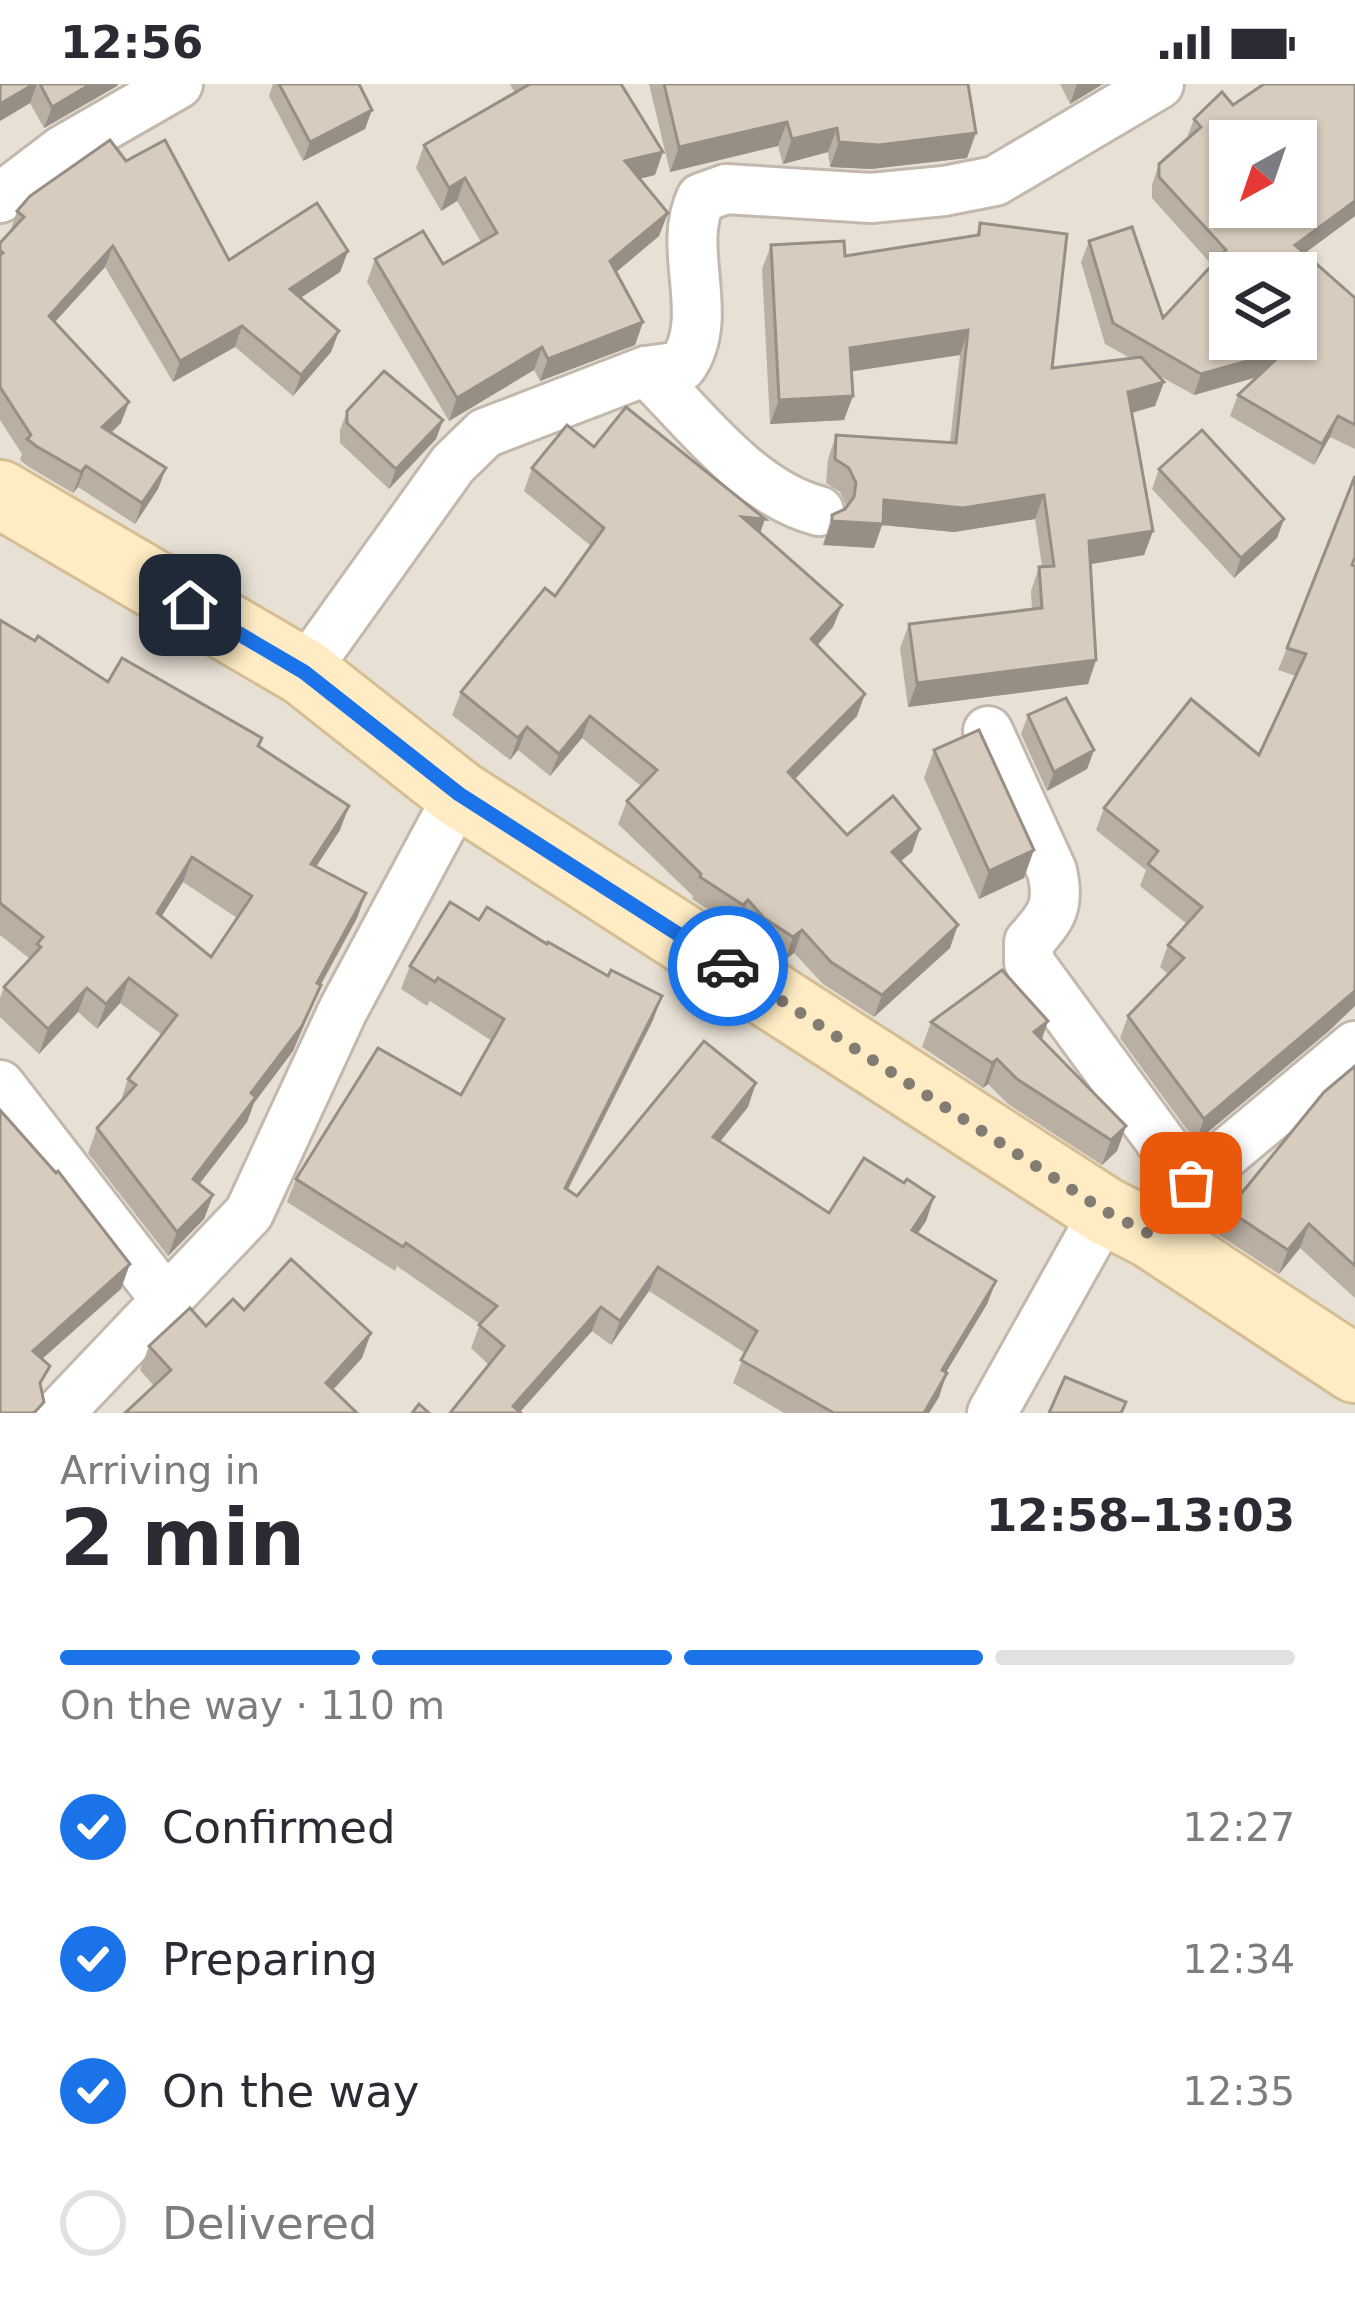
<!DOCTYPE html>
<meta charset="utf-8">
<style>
:root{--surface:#fff;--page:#f2f2f3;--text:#2b2b33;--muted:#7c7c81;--line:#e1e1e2;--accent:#1a73e8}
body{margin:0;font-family:"DejaVu Sans",sans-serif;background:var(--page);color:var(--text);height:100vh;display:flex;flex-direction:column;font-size:45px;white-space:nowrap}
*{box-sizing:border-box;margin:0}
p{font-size:39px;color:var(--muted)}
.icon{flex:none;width:66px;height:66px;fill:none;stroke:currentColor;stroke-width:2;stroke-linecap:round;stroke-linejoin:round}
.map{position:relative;height:1329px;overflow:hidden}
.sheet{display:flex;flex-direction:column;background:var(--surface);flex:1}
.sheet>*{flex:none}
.needle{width:78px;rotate:220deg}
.tools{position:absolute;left:1209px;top:36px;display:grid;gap:24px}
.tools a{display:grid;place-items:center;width:108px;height:108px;border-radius:0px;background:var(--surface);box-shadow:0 3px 9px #0004;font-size:60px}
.pin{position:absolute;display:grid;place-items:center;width:102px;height:102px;color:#fff;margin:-51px;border-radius:24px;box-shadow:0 6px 18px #0006}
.courier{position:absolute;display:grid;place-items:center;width:120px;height:120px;margin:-60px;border:9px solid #1a73e8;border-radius:50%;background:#fff;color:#222;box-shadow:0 3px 15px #0007}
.summary em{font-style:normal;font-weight:800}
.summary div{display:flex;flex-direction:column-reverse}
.summary{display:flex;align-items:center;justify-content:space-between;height:204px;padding:0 60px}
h1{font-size:78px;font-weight:800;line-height:90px}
.bar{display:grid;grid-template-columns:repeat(4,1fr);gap:18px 12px;align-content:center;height:144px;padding:0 60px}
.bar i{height:15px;border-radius:9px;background:var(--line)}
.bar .selected{background:var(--accent)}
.bar p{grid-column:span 4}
ol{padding:0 60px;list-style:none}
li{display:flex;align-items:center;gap:36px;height:132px}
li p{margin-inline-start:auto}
li .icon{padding:12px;border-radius:50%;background:var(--accent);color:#fff;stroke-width:4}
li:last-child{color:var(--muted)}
li i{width:66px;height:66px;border:6px solid var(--line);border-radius:50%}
.status{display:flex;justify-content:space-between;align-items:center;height:84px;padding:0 60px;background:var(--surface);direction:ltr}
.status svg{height:33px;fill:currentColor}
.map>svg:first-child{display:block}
</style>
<div class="status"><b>12:56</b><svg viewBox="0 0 49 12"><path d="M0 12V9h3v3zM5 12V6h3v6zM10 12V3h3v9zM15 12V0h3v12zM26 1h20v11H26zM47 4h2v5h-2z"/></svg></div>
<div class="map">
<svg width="1355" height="1329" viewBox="0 0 1355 1329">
<rect width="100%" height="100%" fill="#f3eee6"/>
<path fill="#e7e0d4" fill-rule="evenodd" d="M0 0H1355V1329H0ZM1230 57H1296V123H1230ZM1230 189H1296V255H1230Z"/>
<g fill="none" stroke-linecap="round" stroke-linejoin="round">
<defs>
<g id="street">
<polyline points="0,114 63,66 178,0"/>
<path d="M646 287C696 336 749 409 819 427"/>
<path d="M304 588 453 380 485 349 646 287 682 282C717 232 676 166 701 114L726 105 871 114 944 107 995 97 1159 0"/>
<path d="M988 647 1052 787C1060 822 1052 832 1029 858V878L1191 1099"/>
<polyline points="0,1001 166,1216"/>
<polyline points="1172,1123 1191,1099 1355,962"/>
<polyline points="59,1329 249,1129 343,926 459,710"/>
<polyline points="992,1329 1105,1127"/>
</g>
<polyline id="secondary" points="0,410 304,588 459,710 1105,1127 1150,1150 1355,1285"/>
</defs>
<use href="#street" stroke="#c2b8ab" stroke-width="54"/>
<use href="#secondary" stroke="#d5be94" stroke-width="72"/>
<use href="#street" stroke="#fff" stroke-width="48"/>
<use href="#secondary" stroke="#ffecc4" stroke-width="66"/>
</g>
<g fill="#baafa3" fill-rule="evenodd">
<polygon points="0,0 118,0 117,2 44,44 30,19 0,37"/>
<polygon points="273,0 359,0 365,45 303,77 269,12"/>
<polygon points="510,0 621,0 655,91 639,95 659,152 616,188 643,238 635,261 540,297 534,286 449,337 367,198 375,175 443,180 481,158 457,117 441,127 416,84 424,61 515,9"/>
<polygon points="649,0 968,0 967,74 871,85 830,83 828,68 783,80 778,62 670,88"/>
<polygon points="1060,0 1103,0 1070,20"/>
<polygon points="1355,0 1355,132 1304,170 1355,214 1355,365 1330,353 1314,381 1230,332 1238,311 1257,293 1194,311 1156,290 1164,298 1155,322 1132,329 1153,447 1144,471 1090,480 1096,576 1088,600 908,623 900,564 909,540 1032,526 1031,507 1039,483 1042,482 1035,435 954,448 882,441 874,464 823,461 832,431 847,423 840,408 826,399 828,375 836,351 950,358 960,271 851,287 844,336 770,340 762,185 771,161 845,172 976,152 980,139 1052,284 1130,274 1105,260 1081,178 1089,157 1163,234 1212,181 1152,114 1152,101 1159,80 1186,56 1194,35 1233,21"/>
<polygon points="126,77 229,176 348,167 340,188 300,214 339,247 331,268 293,312 235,263 173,298 105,183 55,238 121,339 111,349 166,384 158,405 135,440 78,403 73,409 29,383 20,376 22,370 0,336 0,159 10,148 17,127"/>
<polygon points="347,327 443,336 436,355 389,405 340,359 340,346"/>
<polygon points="594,363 765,435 760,449 833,543 818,561 857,632 795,695 847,751 912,768 900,777 950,864 874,933 823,900 794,869 785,876 755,857 740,838 735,843 692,815 693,812 618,740 627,717 641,702 582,654 550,692 518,666 510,676 452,631 461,608 555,512 591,462 524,407 532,384"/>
<polygon points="1159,385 1284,435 1277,454 1234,494 1152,405"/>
<polygon points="1352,481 1330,946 1196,1058 1120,954 1128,932 1168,890 1160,883 1168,861 1187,840 1140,802 1146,786 1096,746 1104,724 1259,671 1296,592 1278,586 1287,564"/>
<path d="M0 536 108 598 259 663 340 746 316 783 366 809 357 834 321 901 293 967 254 1019 247 1038 199 1100 213 1111 204 1135 168 1172 88 1069 97 1044 120 1019 128 995 162 951 120 919 97 945 78 928 39 970 0 933V914L4 903 30 875 0 851ZM183 798 237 834 211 873 161 833Z"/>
<polygon points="1028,631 1094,666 1087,685 1047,707 1021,650"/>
<polygon points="934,666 1024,794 979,815 924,694"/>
<polygon points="479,836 653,936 568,1106 577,1112 748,1023 720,1058 829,1129 904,1099 934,1113 926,1137 918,1149 996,1197 987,1220 946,1288 939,1313 929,1329 784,1329 733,1299 745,1269 649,1207 611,1261 592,1247 520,1328 489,1281 471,1264 480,1240 397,1182 395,1187 287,1118 296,1095 461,1011 492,957 430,917 427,922 401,905 410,882"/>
<polygon points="1048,937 1042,956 1126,1042 1117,1067 1102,1081 1008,1020 988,1000 983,1004 922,963 931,938"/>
<polygon points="1355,982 1355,1214 1300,1164 1279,1190 1219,1151 1228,1126"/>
<polygon points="244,1226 362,1274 333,1306 154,1302 140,1286 149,1262"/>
</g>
<g fill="#978f85">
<polygon points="34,0 37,0 30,19 0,37 0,20"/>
<polygon points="91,0 118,0 117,2 44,44 52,23"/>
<polygon points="1077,0 1103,0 1070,20"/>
<polygon points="372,26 365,45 303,77 310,58"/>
<polygon points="787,38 778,62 670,88 679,63"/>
<polygon points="837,44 828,68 783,80 792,55"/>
<polygon points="976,49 967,74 871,85 830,83 839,58"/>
<polygon points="663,68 655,91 617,100 625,77"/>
<polygon points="465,94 457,117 441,127 449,104"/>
<polygon points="1355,117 1355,132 1287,182 1295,161"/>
<polygon points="668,129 659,152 602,200 610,177"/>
<polygon points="113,162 105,183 41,253 49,232"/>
<polygon points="348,167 340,188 282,226 290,205"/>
<polygon points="643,238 635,261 540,297 548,275"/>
<polygon points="242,242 235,263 173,298 180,277"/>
<polygon points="968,246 960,271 841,289 850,264"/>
<polygon points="339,247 331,268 293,312 301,291"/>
<polygon points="542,263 534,286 449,337 457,314"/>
<polygon points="1286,266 1278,287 1194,311 1201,290"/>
<polygon points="1164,298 1155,322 1120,332 1128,308"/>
<polygon points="853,312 844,336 770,340 779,316"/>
<polygon points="129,318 121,339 95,364 102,343"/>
<polygon points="1338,332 1330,353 1314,381 1322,360"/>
<polygon points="443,336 436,355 389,405 396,385"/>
<polygon points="86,382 78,403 73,409 81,388"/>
<polygon points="166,384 158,405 135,440 142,419"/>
<polygon points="1044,411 1035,435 954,448 882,441 874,464 823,461 832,437 884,416"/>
<polygon points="742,433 765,435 757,457"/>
<polygon points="1284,435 1277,454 1234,494 1241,474"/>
<polygon points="1153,447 1144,471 1080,482 1089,457"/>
<polygon points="842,521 833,543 803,577 811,555"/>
<polygon points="1096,576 1088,600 908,623 917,599"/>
<polygon points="865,610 857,632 779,711 788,688"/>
<polygon points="590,632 582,654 550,692 559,670"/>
<polygon points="527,643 518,666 510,676 518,654"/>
<polygon points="1094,666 1087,685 1047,707 1054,688"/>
<polygon points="349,722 340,746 302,804 311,780"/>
<polygon points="920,745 912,768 884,791 892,768"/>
<polygon points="1034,766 1024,794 979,815 989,787"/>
<polygon points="192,773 183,798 148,854 157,829"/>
<polygon points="366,809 357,834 308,923 317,899"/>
<polygon points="748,816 740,838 735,843 743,821"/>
<polygon points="958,841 950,864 874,933 882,911"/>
<polygon points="802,846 794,869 785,876 793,853"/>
<polygon points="129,894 120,919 97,945 106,920"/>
<polygon points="321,901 293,967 254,1019 247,1038 184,1120 193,1095 251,1009"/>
<polygon points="87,904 78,928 39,970 48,945"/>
<polygon points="1355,907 1355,922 1330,946 1196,1058 1204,1035"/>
<polygon points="662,912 653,936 556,1128 565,1104"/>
<polygon points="1048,937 1039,962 1034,948"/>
<polygon points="997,975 988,1000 983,1004 992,979"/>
<polygon points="756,999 748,1023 704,1077 713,1053"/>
<polygon points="1126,1042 1117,1067 1102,1081 1111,1056"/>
<polygon points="213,1111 204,1135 168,1172 177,1148"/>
<polygon points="934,1113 926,1137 904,1169 912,1146"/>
<polygon points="1309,1140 1300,1164 1279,1190 1288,1166"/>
<polygon points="130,1180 121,1205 24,1291 33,1267"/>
<polygon points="658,1183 649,1207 611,1261 620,1237"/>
<polygon points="996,1197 987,1220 933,1310 942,1286"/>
<polygon points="601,1223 592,1247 519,1329 513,1322"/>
<polygon points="371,1249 362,1274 317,1323 326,1299"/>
<polygon points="947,1289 939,1313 929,1329 924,1329"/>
</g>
<g fill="#d8ccbe" stroke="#978f85" stroke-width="3" fill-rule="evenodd">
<polygon points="0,0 34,0 0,20"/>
<polygon points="40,0 91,0 52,23"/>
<polygon points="279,0 359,0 372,26 310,58"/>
<polygon points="530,0 621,0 663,68 625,77 668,129 610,177 643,238 548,275 542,263 457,314 375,175 423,147 443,180 497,149 465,94 449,104 424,61"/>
<polygon points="664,0 968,0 976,49 879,61 839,58 837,44 792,55 787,38 679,63"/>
<path d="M1264 0H1355V117L1295 161 1355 214V341L1338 332 1322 360 1238 311 1286 266 1201 290 1113 239 1089 157 1132 143 1163 234 1226 166 1159 93V80L1201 43 1194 35 1222 8 1233 21ZM1230 57H1296V123H1230ZM1230 189H1296V255H1230Z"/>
<polygon points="110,56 126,77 165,56 229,176 317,119 348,167 290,205 339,247 301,291 242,242 180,277 113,162 49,232 129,318 102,343 166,384 142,419 86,382 81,388 36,362 27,355 31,351 0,303 0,171 3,169 0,166 0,159 24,133 17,127 30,112"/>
<polygon points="980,139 1067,150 1052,284 1141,273 1164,298 1128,308 1153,447 1089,457 1096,576 917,599 909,540 1042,524 1039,483 1054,482 1044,411 963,424 884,416 883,440 832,437 832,431 845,425 854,413 856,399 849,384 835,375 836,351 956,359 968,246 850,264 853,312 779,316 771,161 844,157 845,172 979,151"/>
<polygon points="384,287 443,336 396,385 347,339 347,327"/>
<polygon points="626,323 765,435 742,433 842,521 811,555 865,610 788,688 847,751 893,712 920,745 892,768 958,841 882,911 831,878 802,846 793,853 764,834 748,816 743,821 700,793 701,790 627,717 657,686 590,632 559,670 527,643 518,654 461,608 545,504 555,512 604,444 532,384 567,341 594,363"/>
<polygon points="1202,346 1284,435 1241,474 1159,385"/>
<polygon points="1355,392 1355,473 1352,481 1355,482 1355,907 1204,1035 1128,932 1184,874 1168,861 1202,823 1148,780 1158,767 1104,724 1191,615 1259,671 1306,570 1287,564"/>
<path d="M0 536 35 557 38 552 108 598 122 574 262 654 258 662 349 722 311 780 366 809 317 899 321 901 302 942 251 1009 256 1013 193 1095 213 1111 177 1148 97 1044 136 1001 128 995 177 931 129 894 106 920 87 904 48 945 4 903 41 863 37 860 43 853 0 819ZM192 773 252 812 211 873 157 829Z"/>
<polygon points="1066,614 1094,666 1054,688 1028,631"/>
<polygon points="979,646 1034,766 989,787 934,666"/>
<polygon points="450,818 479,836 487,823 547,860 548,858 608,892 611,886 662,912 565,1104 577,1112 704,957 756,999 713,1053 829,1129 864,1074 904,1099 907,1095 934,1113 912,1146 996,1197 942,1286 947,1289 924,1329 834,1329 741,1276 757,1247 658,1183 620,1237 601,1223 513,1322 521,1329 450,1329 504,1262 479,1241 497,1222 406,1159 403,1163 296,1095 378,964 461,1011 504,935 438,894 435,898 410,882"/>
<polygon points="1002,886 1048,937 1034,948 1126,1042 1111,1056 1017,995 997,975 992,979 931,938"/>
<polygon points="1355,982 1355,1182 1309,1140 1288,1166 1228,1126 1324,1008"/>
<polygon points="0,1026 56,1089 58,1087 130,1180 33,1267 50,1282 40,1299 44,1318 34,1329 0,1329"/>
<polygon points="291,1175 371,1249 326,1299 357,1329 125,1329 171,1286 149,1262 190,1224 206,1242 233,1215 244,1226"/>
<polygon points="1065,1293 1126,1318 1121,1329 1049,1329"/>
<polygon points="419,1320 429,1329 412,1329"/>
</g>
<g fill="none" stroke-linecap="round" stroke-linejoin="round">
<polyline stroke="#837c73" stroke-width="12" stroke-dasharray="0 21.6" points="728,882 1105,1127 1150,1150 1191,1099"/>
<polyline stroke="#1a73e8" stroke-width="15" points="190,521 304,588 459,710 728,882"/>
</g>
</svg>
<div class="tools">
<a><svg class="needle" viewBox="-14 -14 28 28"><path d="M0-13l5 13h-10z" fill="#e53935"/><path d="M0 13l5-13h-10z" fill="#7c7c81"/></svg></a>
<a><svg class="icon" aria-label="layers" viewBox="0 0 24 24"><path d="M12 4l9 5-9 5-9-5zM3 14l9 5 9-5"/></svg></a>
</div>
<div class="pin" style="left:1191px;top:1099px;background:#ea580c"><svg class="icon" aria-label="bag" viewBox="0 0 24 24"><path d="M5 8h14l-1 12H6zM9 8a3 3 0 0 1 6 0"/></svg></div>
<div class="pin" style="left:190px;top:521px;background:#1f2937"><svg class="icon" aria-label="home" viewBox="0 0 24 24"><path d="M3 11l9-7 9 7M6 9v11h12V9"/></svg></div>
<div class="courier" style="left:728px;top:882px"><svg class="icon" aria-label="car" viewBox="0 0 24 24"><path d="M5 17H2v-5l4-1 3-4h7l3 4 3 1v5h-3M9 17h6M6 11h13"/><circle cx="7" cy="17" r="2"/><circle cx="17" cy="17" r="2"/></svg></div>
</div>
<section class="sheet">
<div class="summary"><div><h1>2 min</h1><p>Arriving in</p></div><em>12:58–13:03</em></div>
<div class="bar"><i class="selected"></i><i class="selected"></i><i class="selected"></i><i></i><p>On the way · 110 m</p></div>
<ol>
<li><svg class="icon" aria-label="check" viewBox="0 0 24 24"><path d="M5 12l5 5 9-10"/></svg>Confirmed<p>12:27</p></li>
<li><svg class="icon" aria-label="check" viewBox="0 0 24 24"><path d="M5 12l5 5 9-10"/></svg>Preparing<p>12:34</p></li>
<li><svg class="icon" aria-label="check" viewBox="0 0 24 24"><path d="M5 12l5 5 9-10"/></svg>On the way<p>12:35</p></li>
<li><i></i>Delivered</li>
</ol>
</section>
